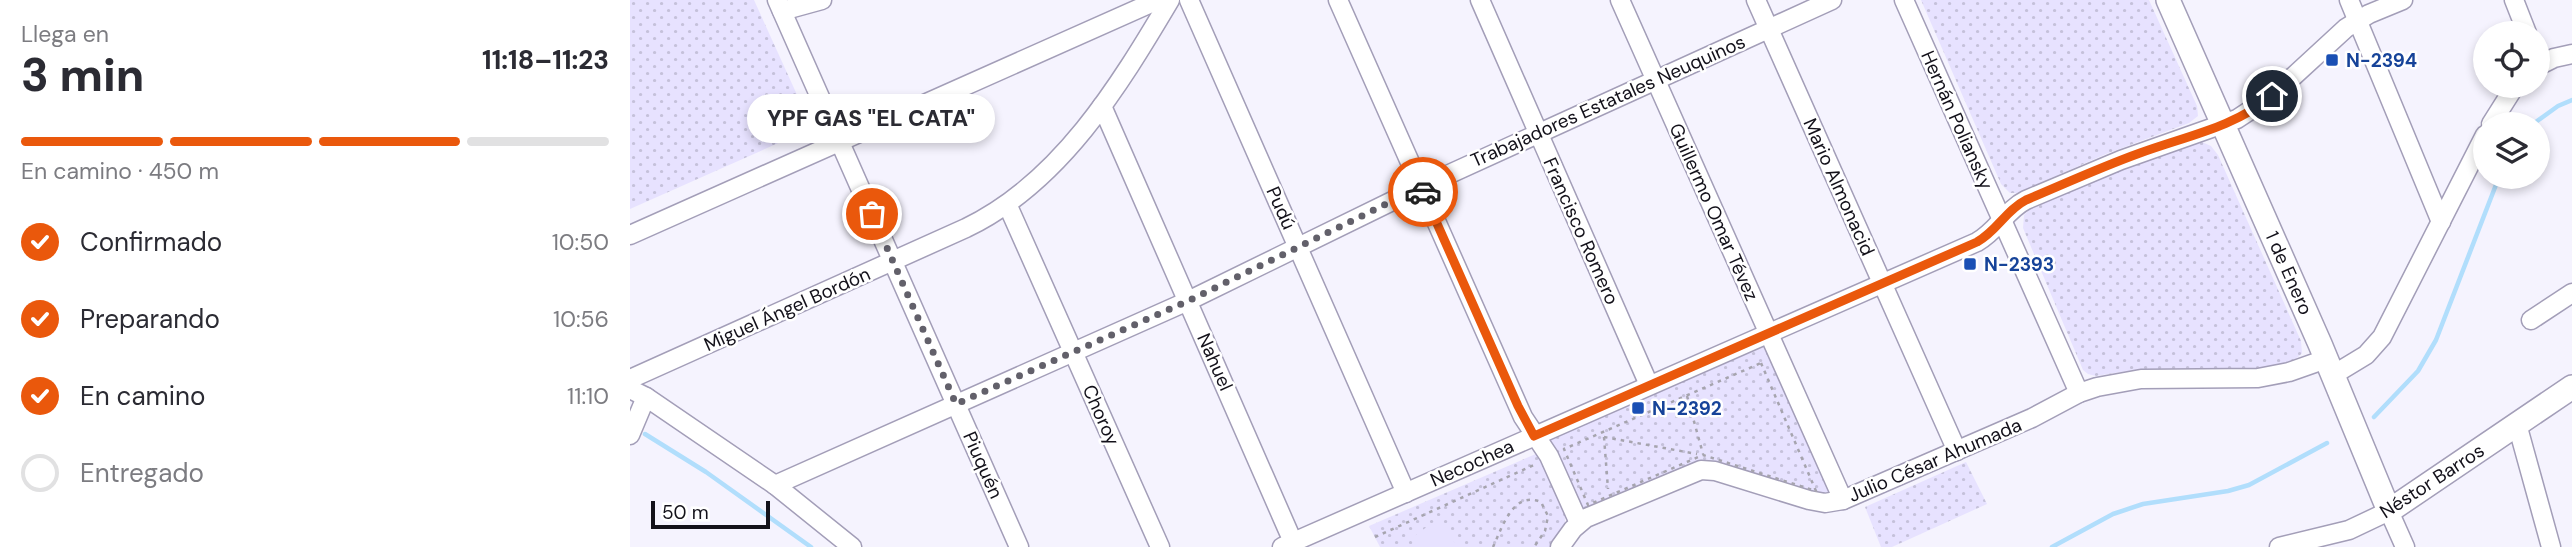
<!DOCTYPE html>
<html lang="es">
<meta charset="utf-8">
<style>
:root{--surface:#fff;--page:#f2f2f3;--text:#2b2b33;--muted:#7c7c81;--line:#e1e1e2;--accent:#ea580c}
body{margin:0;font-family:"DM Sans",sans-serif;background:var(--page);color:var(--text);height:100vh;display:flex;flex-direction:column;font-size:26px;white-space:nowrap}
*{box-sizing:border-box;margin:0}
p{font-size:23px;color:var(--muted)}
.icon{flex:none;width:38px;height:38px;fill:none;stroke:currentColor;stroke-width:2;stroke-linecap:round;stroke-linejoin:round}
.map{position:relative;flex:1;overflow:hidden}
.side{display:flex;flex-direction:column;background:var(--surface);width:630px}
.side>*{flex:none}
.fabs{position:absolute;left:1843px;top:21px;display:grid;gap:14px}
.fabs a{display:grid;place-items:center;width:77px;height:77px;border-radius:50%;background:var(--surface);box-shadow:0 4px 10px #0003;font-size:35px}
.scale{position:absolute;left:21px;bottom:18px;width:119px;box-sizing:border-box;padding-left:7px;border:4px solid #13111a;border-top:0;font-size:19px;line-height:24px;white-space:nowrap;color:#13111a;-webkit-text-stroke:5px #fff;paint-order:stroke}
.pin{position:absolute;display:grid;place-items:center;width:60px;height:60px;color:#fff;margin:-30px;border:4px solid #fff;border-radius:50%;box-shadow:0 2px 7px #0007}
.courier{position:absolute;display:grid;place-items:center;width:70px;height:70px;margin:-35px;border:5px solid #ea580c;border-radius:50%;background:#fff;color:#222;box-shadow:0 2px 9px #0007}
.bubble{position:absolute;height:49px;border-radius:24px;background:var(--surface);box-shadow:0 4px 10px #0003;font-size:23px;font-weight:800;line-height:49px;text-align:center}
.summary em{font-style:normal;font-weight:800}
.summary div{display:flex;flex-direction:column-reverse}
.summary{display:flex;align-items:center;justify-content:space-between;height:119px;padding:0 21px}
h1{font-size:46px;font-weight:800;line-height:52px}
.bar{display:grid;grid-template-columns:repeat(4,1fr);gap:10px 7px;align-content:center;height:84px;padding:0 21px}
.bar i{height:9px;border-radius:5px;background:var(--line)}
.bar .active{background:var(--accent)}
.bar p{grid-column:span 4}
ol{padding:0 21px;list-style:none}
li{display:flex;align-items:center;gap:21px;height:77px}
li p{margin-inline-start:auto}
li .icon{padding:7px;border-radius:50%;background:var(--accent);color:#fff;stroke-width:4}
li:last-child{color:var(--muted)}
li i{width:38px;height:38px;border:4px solid var(--line);border-radius:50%}
main{display:flex;flex:1;min-height:0}
.map>svg:first-child{display:block}
</style>
<main>
<section class="side">
<div class="summary"><div><h1>3 min</h1><p>Llega en</p></div><em>11:18–11:23</em></div>
<div class="bar"><i class="active"></i><i class="active"></i><i class="active"></i><i></i><p>En camino · 450 m</p></div>
<ol>
<li><svg class="icon" aria-label="check" viewBox="0 0 24 24"><path d="M5 12l5 5 9-10"/></svg>Confirmado<p>10:50</p></li>
<li><svg class="icon" aria-label="check" viewBox="0 0 24 24"><path d="M5 12l5 5 9-10"/></svg>Preparando<p>10:56</p></li>
<li><svg class="icon" aria-label="check" viewBox="0 0 24 24"><path d="M5 12l5 5 9-10"/></svg>En camino<p>11:10</p></li>
<li><i></i>Entregado</li>
</ol>
</section>
<div class="map">
<svg width="1942" height="547" viewBox="0 0 1942 547">
<defs>
<pattern id="grass-dots" width="8" height="8" patternUnits="userSpaceOnUse" patternTransform="scale(1.75)"><rect width="8" height="8" fill="#e7e2ff"/><path d="M2 2h.1M6 6h.1" fill="none" stroke="#c5c1da" stroke-width="1.8" stroke-linecap="round"/></pattern>
</defs>
<rect width="100%" height="100%" fill="#f5f3fe"/>
<g fill="url(#grass-dots)">
<polygon points="0,0 124,0 178,119 171,133 0,209"/>
<polygon points="1291,0 1519,0 1567,106 1568,116 1559,123 1476,154 1387,193 1380,193 1371,184"/>
<path d="M1572 142 1581 146 1588 155 1671 341 1672 353C1655 377 1550 368 1520 369 1502 370 1484 373 1466 376L1458 374 1453 370 1393 228 1394 215 1400 209 1479 174Z"/>
<polygon points="1138,345 1200,488 1194,498 1074,462 952,515 919,440"/>
<polygon points="908,453 935,514 935,525 921,547 750,547 739,526"/>
<polygon points="1336,462 1357,504 1262,547 1251,547 1235,507"/>
</g>
<polygon fill="#e7e2ff" points="808,519 828,547 786,547 780,539"/>
<g fill="none" stroke-linecap="round" stroke-linejoin="round">
<g stroke="#b1defc" stroke-width="4.5">
<polyline points="1903,124 1928,106 1942,100"/>
<polyline points="1744,417 1788,371 1806,340 1869,177"/>
<polyline points="15,434 76,472 181,547"/>
<polyline points="1422,547 1483,514 1513,504 1598,491 1619,485 1697,443"/>
</g>
<defs>
<g id="minor">
<polyline points="147,0 389,547"/>
<polyline points="559,0 776,493"/>
<polyline points="708,0 893,417 919,456 949,523"/>
<polyline points="850,0 1019,385"/>
<polyline points="990,0 1213,500"/>
<polyline points="1126,0 1327,451"/>
<polyline points="1274,0 1449,393"/>
<polyline points="1719,0 1811,222"/>
<polyline points="1884,0 1897,33"/>
<polyline points="152,11 192,0"/>
<polyline points="1908,66 1924,58 1942,54"/>
<polyline points="472,106 663,542"/>
<polyline points="1861,124 1885,86"/>
<polyline points="378,206 530,547"/>
<polyline points="0,235 528,0"/>
<polyline points="1901,320 1942,293"/>
<polyline points="1703,375 1736,355 1752,337 1855,135"/>
<path d="M0 379 336 228C430 183 489 86 540 0"/>
<polyline points="0,389 16,397 145,485 222,547"/>
<polyline points="1887,424 1921,547"/>
<polyline points="0,435 16,397"/>
<polyline points="145,485 558,301 791,187 1202,0"/>
<path d="M652 547 1347 242C1367 231 1376 210 1396 200L1491 160 1607 119 1642 96 1716 28 1739 14 1773 0"/>
<polyline points="930,547 943,529 956,518 1071,470 1085,471 1179,500 1195,503 1213,500 1402,418 1449,393 1467,387 1511,379 1628,378 1659,372 1696,359"/>
<polyline points="1649,547 1719,530 1759,511 1775,547"/>
</g>
<polyline id="major" points="1538,0 1690,344 1759,511 1942,387"/>
</defs>
<use href="#minor" stroke="#a39eb8" stroke-width="21"/>
<use href="#major" stroke="#a39eb8" stroke-width="26"/>
<g stroke="#a6a4ae" stroke-width="2.5" stroke-dasharray="3.5 5" stroke-linecap="butt">
<polygon points="1131,363 1186,491 1073,455 958,505 934,449"/>
<polyline points="1057,396 1073,454"/>
<polyline points="974,437 1067,454"/>
<polyline points="974,437 978,489"/>
<polyline points="745,537 904,465"/>
<path d="M863 547C872 528 883 490 911 502L918 516 915 531 904 547"/>
</g>
<use href="#minor" stroke="#fff" stroke-width="18"/>
<use href="#major" stroke="#fff" stroke-width="23"/>
</g>
<g fill="none" stroke-linecap="round" stroke-linejoin="round">
<polyline stroke="#62606a" stroke-width="7" stroke-dasharray="0 12.6" points="242,214 326,404 558,301 791,187 793,192"/>
<path stroke="#ea580c" stroke-width="9" d="M793 192 888 406 904 436 1347 242C1367 231 1376 210 1396 200 1434 184 1471 167 1510 153 1556 136 1603 128 1642 96"/>
</g>
<g fill="#1a4fb4" stroke="#fff" stroke-width="2.5">
<rect x="1695" y="53" width="14" height="14" rx="3.5"/>
<rect x="1333" y="257" width="14" height="14" rx="3.5"/>
<rect x="1001" y="401" width="14" height="14" rx="3.5"/>
</g>
<g text-anchor="middle" dominant-baseline="central" stroke-width="5" stroke-linejoin="round" paint-order="stroke">
<g font-size="19" font-weight="bold" fill="#164399" stroke="#fff" text-anchor="start">
<text x="1716" y="60">N-2394</text>
<text x="1354" y="264">N-2393</text>
<text x="1022" y="408">N-2392</text>
</g>
<g font-size="19" fill="#13111a" stroke="#fff">
<text transform="translate(978 101) rotate(-24)">Trabajadores Estatales Neuquinos</text>
<text transform="translate(1327 120) rotate(66)">Hernán Poliansky</text>
<text transform="translate(1209 187) rotate(66)">Mario Almonacid</text>
<text transform="translate(651 208) rotate(66)">Pudú</text>
<text transform="translate(1084 212) rotate(66)">Guillermo Omar Tévez</text>
<text transform="translate(951 231) rotate(66)">Francisco Romero</text>
<text transform="translate(1659 273) rotate(66)">1 de Enero</text>
<text transform="translate(157 309) rotate(-24)">Miguel Ángel Bordón</text>
<text transform="translate(585 362) rotate(66)">Nahuel</text>
<text transform="translate(471 415) rotate(66)">Choroy</text>
<text transform="translate(1305 460) rotate(-23)">Julio César Ahumada</text>
<text transform="translate(842 463) rotate(-24)">Necochea</text>
<text transform="translate(353 465) rotate(66)">Piuquén</text>
<text transform="translate(1802 481) rotate(-33)">Néstor Barros</text>
</g>
</g>
</svg>
<div class="fabs">
<a><svg class="icon" aria-label="locate" viewBox="0 0 24 24"><circle cx="12" cy="12" r="6"/><path d="M12 2v4M12 18v4M2 12h4M18 12h4"/></svg></a>
<a><svg class="icon" aria-label="layers" viewBox="0 0 24 24"><path d="M12 4l9 5-9 5-9-5zM3 14l9 5 9-5"/></svg></a>
</div>
<div class="scale">50 m</div>
<div class="pin" style="left:242px;top:214px;background:#ea580c"><svg class="icon" aria-label="bag" viewBox="0 0 24 24"><path d="M5 8h14l-1 12H6zM9 8a3 3 0 0 1 6 0"/></svg></div>
<div class="pin" style="left:1642px;top:96px;background:#1f2937"><svg class="icon" aria-label="home" viewBox="0 0 24 24"><path d="M3 11l9-7 9 7M6 9v11h12V9"/></svg></div>
<div class="courier" style="left:793px;top:192px"><svg class="icon" aria-label="car" viewBox="0 0 24 24"><path d="M5 17H2v-5l4-1 3-4h7l3 4 3 1v5h-3M9 17h6M6 11h13"/><circle cx="7" cy="17" r="2"/><circle cx="17" cy="17" r="2"/></svg></div>
<div class="bubble" style="left:117px;top:94px;width:248px">YPF GAS &quot;EL CATA&quot;</div>
</div>
</main>
